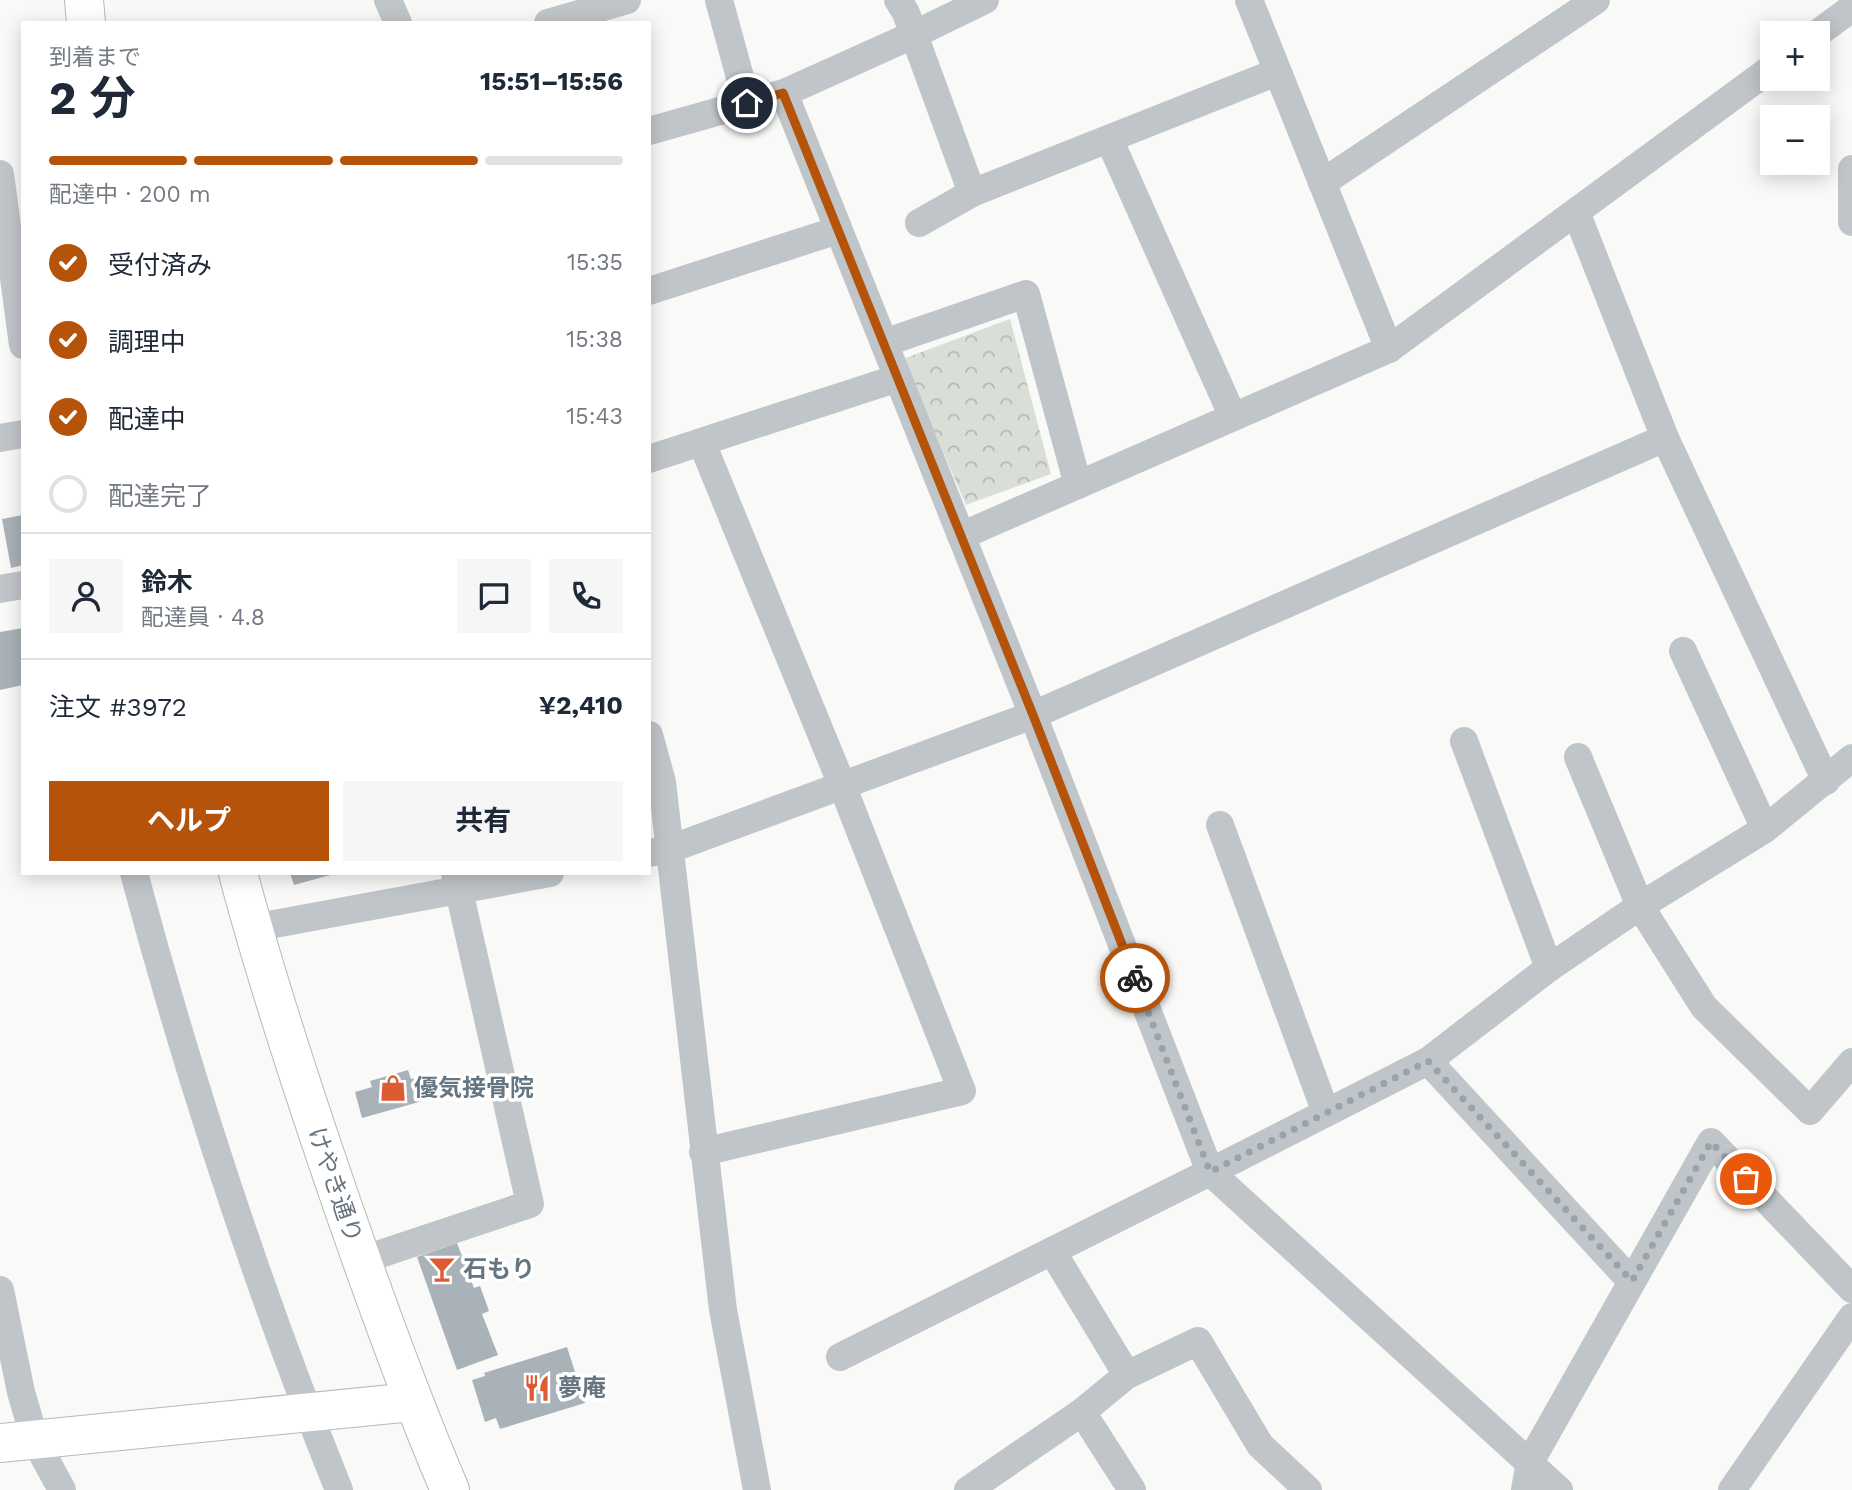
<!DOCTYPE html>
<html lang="ja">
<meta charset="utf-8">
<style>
:root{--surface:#fff;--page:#f6f6f7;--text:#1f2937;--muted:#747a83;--line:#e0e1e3;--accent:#b45309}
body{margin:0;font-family:"Work Sans","Noto Sans JP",sans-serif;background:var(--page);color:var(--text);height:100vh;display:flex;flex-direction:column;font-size:26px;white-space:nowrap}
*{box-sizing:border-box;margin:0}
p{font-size:23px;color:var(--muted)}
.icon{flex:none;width:38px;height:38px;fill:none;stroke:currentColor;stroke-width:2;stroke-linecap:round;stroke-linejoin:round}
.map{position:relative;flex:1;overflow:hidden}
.sheet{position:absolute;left:21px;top:21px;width:630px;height:854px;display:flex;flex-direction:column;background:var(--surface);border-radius:0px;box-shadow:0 4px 18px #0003}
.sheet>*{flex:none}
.fabs{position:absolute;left:1760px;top:21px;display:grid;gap:14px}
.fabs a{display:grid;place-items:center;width:70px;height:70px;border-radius:0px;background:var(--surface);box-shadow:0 4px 18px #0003;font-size:35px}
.pin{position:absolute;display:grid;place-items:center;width:60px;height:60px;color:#fff;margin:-30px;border:4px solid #fff;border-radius:50%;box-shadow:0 2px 7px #0007}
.courier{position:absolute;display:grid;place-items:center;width:70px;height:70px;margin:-35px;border:5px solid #b45309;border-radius:50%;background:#fff;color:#222;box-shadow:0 2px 9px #0007}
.overview em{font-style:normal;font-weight:700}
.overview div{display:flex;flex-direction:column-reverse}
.overview{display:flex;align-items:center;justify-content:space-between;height:119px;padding:0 28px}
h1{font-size:46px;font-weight:700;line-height:52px}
.bar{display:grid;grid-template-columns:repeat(4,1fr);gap:10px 7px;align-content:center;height:84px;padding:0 28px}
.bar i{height:9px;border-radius:5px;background:var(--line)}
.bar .selected{background:var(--accent)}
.bar p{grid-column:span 4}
.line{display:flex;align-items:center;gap:18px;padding:0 28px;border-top:2px solid var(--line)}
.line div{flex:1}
.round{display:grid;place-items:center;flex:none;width:74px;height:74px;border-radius:0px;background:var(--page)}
ol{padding:0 28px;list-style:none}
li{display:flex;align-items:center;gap:21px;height:77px}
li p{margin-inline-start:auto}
li .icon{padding:7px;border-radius:50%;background:var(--accent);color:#fff;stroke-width:4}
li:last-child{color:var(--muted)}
li i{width:38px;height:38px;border:4px solid var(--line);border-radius:50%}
.primary-button{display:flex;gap:14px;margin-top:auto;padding:14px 28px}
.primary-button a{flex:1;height:80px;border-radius:0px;background:var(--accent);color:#fff;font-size:28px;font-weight:700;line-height:80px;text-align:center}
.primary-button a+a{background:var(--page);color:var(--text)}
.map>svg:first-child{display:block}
</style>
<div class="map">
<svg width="1852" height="1490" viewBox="0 0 1852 1490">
<defs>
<pattern id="park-crowns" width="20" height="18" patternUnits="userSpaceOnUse" patternTransform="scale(1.75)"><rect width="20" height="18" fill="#d9ded6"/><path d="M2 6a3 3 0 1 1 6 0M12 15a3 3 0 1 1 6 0" fill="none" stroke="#b4b9b3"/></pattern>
</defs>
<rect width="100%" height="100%" fill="#f9f9f7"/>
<polygon fill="url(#park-crowns)" points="1010,319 1051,474 966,505 903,359"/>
<g fill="#a9b2b8">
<polygon points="23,515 23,565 11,568 2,519"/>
<polygon points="23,628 23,685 0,690 0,632"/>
<polygon points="290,873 334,873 334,874 294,885"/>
<polygon points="408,1070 411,1079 419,1077 426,1100 362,1118 355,1092 372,1087 370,1081"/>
<polygon points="457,1243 474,1288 480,1286 489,1311 482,1314 498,1355 457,1370 417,1257"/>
<polygon points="567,1347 585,1403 500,1429 496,1418 485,1422 472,1380 485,1376 484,1373"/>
</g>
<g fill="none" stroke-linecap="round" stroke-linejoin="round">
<defs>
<g id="secondary">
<polyline points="84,0 86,23"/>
<path d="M238 873C268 986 305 1097 343 1207 376 1302 410 1397 450 1490"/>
<polyline points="0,1443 412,1402"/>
</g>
</defs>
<use href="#secondary" stroke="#b3b9bd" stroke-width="40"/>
<g stroke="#c0c5c9" stroke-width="28">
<polyline points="388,0 398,23"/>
<polyline points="719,0 747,103"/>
<polyline points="898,0 906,13 972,193"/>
<polyline points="1249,0 1389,349"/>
<polyline points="548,23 627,0"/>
<polyline points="1818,33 1852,8"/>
<polyline points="784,93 1033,715 1210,1172 1559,1490"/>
<polyline points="649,131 784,93 913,35 985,0"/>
<polyline points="1109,139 1233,417"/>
<polyline points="1852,169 1852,222"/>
<polyline points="0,174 23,345"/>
<polyline points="1322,183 1596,0"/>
<polyline points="1576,212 1665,438 1826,781"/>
<polyline points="919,223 972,193 1277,72"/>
<polyline points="649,291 838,230"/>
<polyline points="884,343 1026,294 1078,485"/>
<polyline points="0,438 23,434"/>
<polyline points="702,443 842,785 962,1091 703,1152"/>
<polyline points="649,459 898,378"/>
<polyline points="961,536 1389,349 1773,67"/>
<polyline points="0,589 23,585"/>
<polyline points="1683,651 1765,829"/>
<polyline points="649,735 662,782 723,1310 757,1490"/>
<polyline points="1464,741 1549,968"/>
<polyline points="1578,757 1640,906 1704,1007 1810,1111 1852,1062"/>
<polyline points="1220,825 1326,1113"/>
<polyline points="649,853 670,849 1033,715 1665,438"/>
<path d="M134 873C190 1082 258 1289 339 1490"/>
<polyline points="253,928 550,873"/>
<polyline points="1428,1061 1631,1281"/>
<polyline points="1052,1251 1127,1375 1198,1341 1260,1445 1308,1490"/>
<polyline points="362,1260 530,1204 455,873"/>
<polyline points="0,1290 21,1392 35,1440 62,1490"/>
<polyline points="840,1357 1210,1172 1428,1061 1549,968 1640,906 1765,829 1852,758"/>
<polyline points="1082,1412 1132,1490"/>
<polyline points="968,1490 1082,1412 1127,1375"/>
<polyline points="1525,1490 1530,1462 1711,1142 1852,1289"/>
<polyline points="1732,1490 1852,1317"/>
</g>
<use href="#secondary" stroke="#fff" stroke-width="38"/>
</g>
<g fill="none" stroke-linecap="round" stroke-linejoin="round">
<polyline stroke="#99a3aa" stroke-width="7" stroke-dasharray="0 12.6" points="1135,978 1210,1172 1428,1061 1632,1281 1711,1142 1746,1179"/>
<polyline stroke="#b45309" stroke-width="9" points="747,103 783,93 1033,715 1135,978"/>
</g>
<defs>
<symbol id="shop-bare" viewBox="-9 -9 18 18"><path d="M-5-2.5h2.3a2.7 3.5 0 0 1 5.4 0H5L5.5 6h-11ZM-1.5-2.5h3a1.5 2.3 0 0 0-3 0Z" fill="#de5a32" stroke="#fff" stroke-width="2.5" paint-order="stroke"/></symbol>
<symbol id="bar-bare" viewBox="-9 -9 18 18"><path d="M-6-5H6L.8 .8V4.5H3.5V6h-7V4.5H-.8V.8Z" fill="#de5a32" stroke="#fff" stroke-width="2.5" paint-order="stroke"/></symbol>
<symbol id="restaurant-bare" viewBox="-9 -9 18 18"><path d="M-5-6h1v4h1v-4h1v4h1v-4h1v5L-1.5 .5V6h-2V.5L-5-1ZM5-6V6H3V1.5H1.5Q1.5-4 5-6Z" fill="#de5a32" stroke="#fff" stroke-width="2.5" paint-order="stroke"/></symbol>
</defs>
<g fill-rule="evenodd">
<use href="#shop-bare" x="374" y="1069" width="38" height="38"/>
<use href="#bar-bare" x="423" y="1250" width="38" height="38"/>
<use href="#restaurant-bare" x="518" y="1369" width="38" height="38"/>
</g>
<g text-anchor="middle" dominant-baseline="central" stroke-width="7" stroke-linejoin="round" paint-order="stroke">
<g font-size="24" font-weight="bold" fill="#657581" stroke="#fff" text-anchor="start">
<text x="414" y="1088">優気接骨院</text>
<text x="463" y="1269">石もり</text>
<text x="558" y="1388">夢庵</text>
</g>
<g font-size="24" fill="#657581" stroke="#fff">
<text transform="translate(335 1185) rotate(71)">けやき通り</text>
</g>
</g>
</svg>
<div class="fabs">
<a>+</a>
<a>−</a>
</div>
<div class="pin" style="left:1746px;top:1179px;background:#ea580c"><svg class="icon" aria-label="bag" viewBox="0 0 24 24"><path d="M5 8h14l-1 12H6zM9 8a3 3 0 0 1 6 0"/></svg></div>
<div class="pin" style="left:747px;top:103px;background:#1f2937"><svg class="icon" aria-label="home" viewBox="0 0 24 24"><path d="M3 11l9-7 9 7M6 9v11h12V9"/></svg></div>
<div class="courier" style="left:1135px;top:978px"><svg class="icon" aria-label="bike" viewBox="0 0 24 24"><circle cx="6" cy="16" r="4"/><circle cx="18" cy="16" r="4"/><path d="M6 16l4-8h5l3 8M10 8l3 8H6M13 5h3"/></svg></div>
<section class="sheet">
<div class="overview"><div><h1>2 分</h1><p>到着まで</p></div><em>15:51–15:56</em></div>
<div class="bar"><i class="selected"></i><i class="selected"></i><i class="selected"></i><i></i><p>配達中 · 200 m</p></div>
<ol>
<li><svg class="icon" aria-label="check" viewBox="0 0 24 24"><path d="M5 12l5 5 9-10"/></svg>受付済み<p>15:35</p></li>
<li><svg class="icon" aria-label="check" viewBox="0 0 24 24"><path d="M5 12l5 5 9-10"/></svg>調理中<p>15:38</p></li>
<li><svg class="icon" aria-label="check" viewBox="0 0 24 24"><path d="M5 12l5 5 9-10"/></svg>配達中<p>15:43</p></li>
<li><i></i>配達完了</li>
</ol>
<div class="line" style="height:126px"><a class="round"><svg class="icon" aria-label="person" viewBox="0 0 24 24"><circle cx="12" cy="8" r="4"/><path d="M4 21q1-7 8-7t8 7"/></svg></a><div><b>鈴木</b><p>配達員 · 4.8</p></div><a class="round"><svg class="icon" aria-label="chat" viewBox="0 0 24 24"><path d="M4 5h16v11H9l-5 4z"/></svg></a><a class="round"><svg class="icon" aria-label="phone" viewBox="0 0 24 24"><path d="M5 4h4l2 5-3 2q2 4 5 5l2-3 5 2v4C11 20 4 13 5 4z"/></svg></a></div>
<div class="line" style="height:91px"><div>注文 #3972</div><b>¥2,410</b></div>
<div class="primary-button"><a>ヘルプ</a><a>共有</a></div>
</section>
</div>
